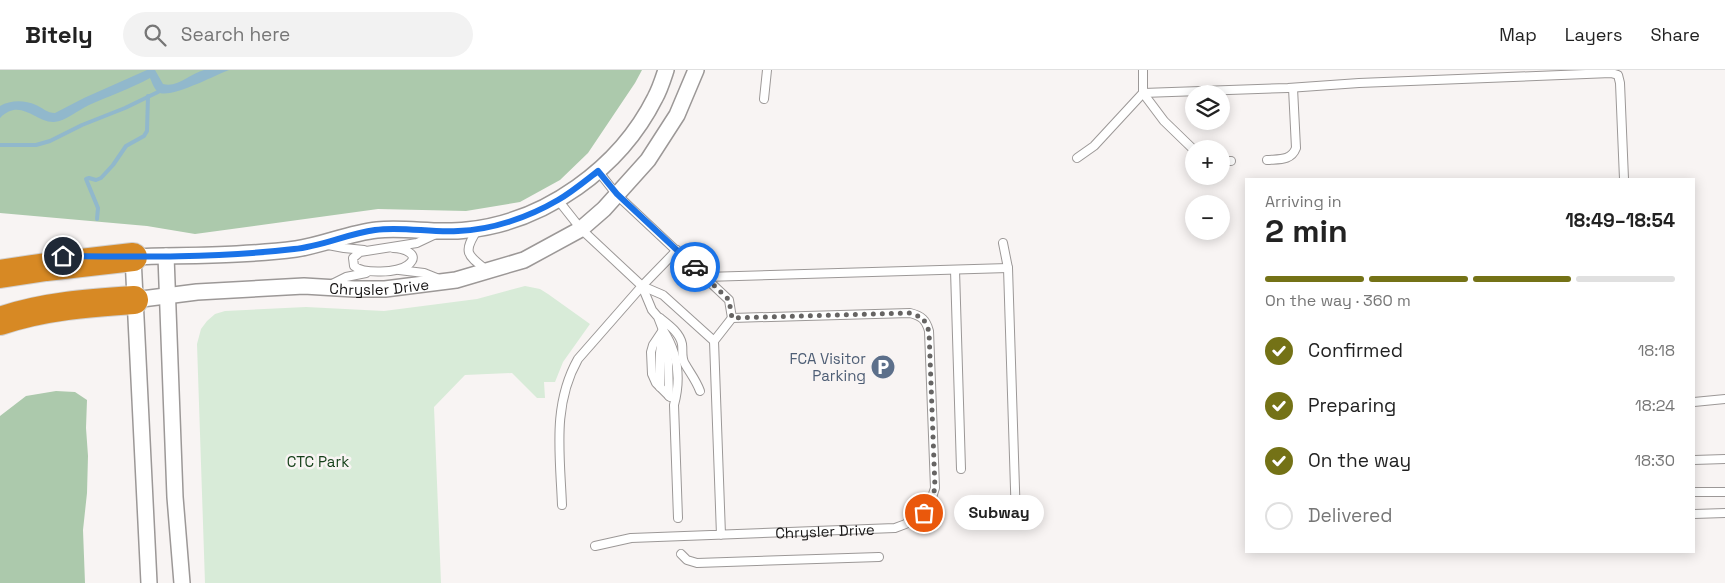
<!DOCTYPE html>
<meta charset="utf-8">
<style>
:root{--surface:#fff;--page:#f2f2f2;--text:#222;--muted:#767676;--line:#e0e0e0;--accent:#747216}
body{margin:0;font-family:"Space Grotesk",sans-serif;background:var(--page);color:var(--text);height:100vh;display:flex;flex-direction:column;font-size:19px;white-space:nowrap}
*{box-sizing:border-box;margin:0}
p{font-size:16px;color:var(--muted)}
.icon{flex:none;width:28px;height:28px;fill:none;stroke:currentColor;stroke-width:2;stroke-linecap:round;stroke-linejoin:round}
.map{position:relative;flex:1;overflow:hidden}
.details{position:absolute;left:1245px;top:108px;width:450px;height:375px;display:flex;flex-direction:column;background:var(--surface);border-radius:0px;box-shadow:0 2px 12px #0003}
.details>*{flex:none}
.fabs{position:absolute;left:1185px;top:15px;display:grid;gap:10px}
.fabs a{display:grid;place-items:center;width:45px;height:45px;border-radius:50%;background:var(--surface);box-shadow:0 2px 12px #0003;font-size:25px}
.pin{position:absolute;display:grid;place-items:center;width:42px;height:42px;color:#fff;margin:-21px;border:2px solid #fff;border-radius:50%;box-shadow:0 1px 5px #0007}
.courier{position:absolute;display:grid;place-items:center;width:50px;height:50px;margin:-25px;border:4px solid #1a73e8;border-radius:50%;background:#fff;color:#222;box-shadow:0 1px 6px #0007}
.bubble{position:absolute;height:35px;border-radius:18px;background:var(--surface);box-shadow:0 2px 12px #0003;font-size:16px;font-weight:800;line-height:35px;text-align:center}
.headline em{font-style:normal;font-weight:800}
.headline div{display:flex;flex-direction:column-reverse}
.headline{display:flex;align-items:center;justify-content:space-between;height:85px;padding:0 20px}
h1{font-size:32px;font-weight:800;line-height:38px}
.bar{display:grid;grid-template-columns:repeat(4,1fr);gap:8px 5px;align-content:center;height:60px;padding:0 20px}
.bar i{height:6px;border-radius:4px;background:var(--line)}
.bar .selected{background:var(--accent)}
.bar p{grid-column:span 4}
ol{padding:0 20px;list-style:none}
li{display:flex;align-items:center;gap:15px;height:55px}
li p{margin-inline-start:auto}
li .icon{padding:5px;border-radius:50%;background:var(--accent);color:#fff;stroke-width:4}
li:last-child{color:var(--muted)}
li i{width:28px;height:28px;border:2px solid var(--line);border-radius:50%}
header{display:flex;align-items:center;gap:30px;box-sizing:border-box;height:70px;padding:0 25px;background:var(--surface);border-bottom:1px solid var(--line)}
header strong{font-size:24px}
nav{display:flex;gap:28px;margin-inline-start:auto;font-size:18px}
.search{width:350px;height:45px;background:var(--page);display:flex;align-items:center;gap:12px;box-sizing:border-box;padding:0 18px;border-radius:28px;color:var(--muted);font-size:19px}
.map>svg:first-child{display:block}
</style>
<header>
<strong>Bitely</strong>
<div class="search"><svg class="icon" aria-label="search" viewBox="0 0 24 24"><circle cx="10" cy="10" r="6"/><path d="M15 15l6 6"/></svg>Search here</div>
<nav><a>Map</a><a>Layers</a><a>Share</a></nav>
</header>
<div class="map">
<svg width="1725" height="513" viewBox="0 0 1725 513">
<rect width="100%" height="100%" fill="#f8f4f3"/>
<polygon fill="#d8ebd8" points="525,216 540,219 548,224 590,254 563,292 555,312 544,312 545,328 537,328 512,303 465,305 434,337 441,513 205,513 197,274 201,259 207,251 215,244 225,241 306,237 384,241 477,229"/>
<g fill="#acc9ac">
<polygon points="0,0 642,0 635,13 588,83 560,110 520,132 466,141 378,139 195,164 147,156 0,143"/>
<polygon points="56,321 75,322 87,330 86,358 88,386 87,423 83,460 85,513 0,513 0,346 26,326"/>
</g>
<path fill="#91b8cc" d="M147 0H155L163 14C178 18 191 3 204 0 212 0 221 0 229 0 215 5 169 30 158 22 154 19 152 12 150 8 130 19 109 26 89 35 78 40 66 51 54 52 35 53 21 27 0 48V36C11 30 24 30 36 35 43 38 47 43 55 43L84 28Z"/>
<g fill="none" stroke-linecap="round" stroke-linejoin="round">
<g stroke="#91b8cc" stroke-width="4">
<polyline points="0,75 36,75 50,71 82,55 125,38 158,22"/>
<polyline points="97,149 98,138 86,109 89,108 96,110 101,108 113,95 126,76 144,66 147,61 148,26"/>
</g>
<defs>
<g id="lane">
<polyline points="1143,23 1288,18 1359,13 1611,3 1618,5 1620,13 1624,109"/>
<polyline points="1143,23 1164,51 1194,80"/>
<polyline points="764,29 767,0"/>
<polyline points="1077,88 1094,76 1143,23 1143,0"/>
<path d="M1267 90C1279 89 1291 91 1296 78L1293 18"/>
<polyline points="1221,91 1231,91"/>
<polyline points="598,101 617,125 729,230 732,248"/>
<polyline points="558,130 581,159 642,216 663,225 714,271"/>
<path d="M478 159C462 183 467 185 488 201"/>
<polyline points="1003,173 1008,198 1016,450"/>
<polyline points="328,175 344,178 364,180"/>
<path d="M393 178C402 178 422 184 408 195 398 203 363 204 354 196L353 188 360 182 417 173 436 164"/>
<polyline points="399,200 424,203 439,209"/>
<polyline points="955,200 961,399"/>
<polyline points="705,207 1008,198"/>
<polyline points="330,215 346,207 366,203"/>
<polyline points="642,216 652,240 658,247 663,260 668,291 669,326"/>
<path d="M660 248C669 255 680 263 682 274 683 281 681 288 685 294 690 303 696 310 700 321"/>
<path d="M663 260C678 283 681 309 674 335L678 448"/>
<polyline points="663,260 653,275 651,282 652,304 656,313 670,327"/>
<polyline points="660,317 660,283 662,267"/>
<polyline points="1694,332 1725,329"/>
<polyline points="1694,390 1725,389"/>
<polyline points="1694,422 1725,422"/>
<path d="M562 435C560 384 552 335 578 289L642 216 677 180"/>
<polyline points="1694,444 1725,443"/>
<path id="s1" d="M595 476 631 468 895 458C921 449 927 445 935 418L929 261C926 250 922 246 910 243L732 248 714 271 721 465"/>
<polyline points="681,484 687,490 697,493 879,487"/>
</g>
<g id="street">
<polyline points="166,186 175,427 182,513"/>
<path id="s2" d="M134 230 197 222 304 216 354 219H385L456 210 524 190 581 159 604 139 648 90 677 45 696 0"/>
<path d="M149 513 133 187C187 185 242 186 296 179 323 175 349 163 377 160 407 157 437 164 467 160 545 152 620 98 655 28 660 19 663 9 666 0"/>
</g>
<g id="highway">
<polyline points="0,204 46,197 133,187"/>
<path d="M0 251C44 236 89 233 134 230"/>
</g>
</defs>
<use href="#lane" stroke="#9c9897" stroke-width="10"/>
<use href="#street" stroke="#9c9897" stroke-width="18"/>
<use href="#highway" stroke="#d1d0d0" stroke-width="30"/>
<use href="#lane" stroke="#fff" stroke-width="8"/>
<use href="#street" stroke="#fff" stroke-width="15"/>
<use href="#highway" stroke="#d78924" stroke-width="28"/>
</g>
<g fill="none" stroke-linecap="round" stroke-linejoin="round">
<polyline stroke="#666463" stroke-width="5" stroke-dasharray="0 9" points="695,197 729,230 732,248 910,243 923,248 929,261 935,418 930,435 924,443"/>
<path stroke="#1a73e8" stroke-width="6" d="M63 186C140 187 218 188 294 179 322 176 347 164 375 160 402 156 431 163 458 161 492 160 529 147 558 130 572 122 585 111 598 101L617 124 695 197"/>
</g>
<defs>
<symbol id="parking-disc" viewBox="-11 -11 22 22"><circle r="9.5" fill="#5c6f8a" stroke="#f8f4f3"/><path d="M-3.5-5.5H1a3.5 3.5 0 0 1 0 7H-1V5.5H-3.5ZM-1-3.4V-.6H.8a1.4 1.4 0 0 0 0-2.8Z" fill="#fff"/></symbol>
</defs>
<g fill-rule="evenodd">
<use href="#parking-disc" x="869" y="283" width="28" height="28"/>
</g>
<g text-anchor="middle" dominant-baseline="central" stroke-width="5" stroke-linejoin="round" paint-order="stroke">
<g font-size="15" fill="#181616" stroke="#f8f4f3">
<text stroke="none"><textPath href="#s2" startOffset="246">Chrysler Drive</textPath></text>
<text stroke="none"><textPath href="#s1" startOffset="231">Chrysler Drive</textPath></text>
</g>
<g font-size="15" fill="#4e5e75" stroke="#f8f4f3" text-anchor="end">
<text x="866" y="288">FCA Visitor<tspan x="866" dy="17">Parking</tspan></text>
</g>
<g font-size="15" fill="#143f18" stroke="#f8f4f3">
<text x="318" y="391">CTC Park</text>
</g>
</g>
</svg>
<div class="fabs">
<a><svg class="icon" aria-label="layers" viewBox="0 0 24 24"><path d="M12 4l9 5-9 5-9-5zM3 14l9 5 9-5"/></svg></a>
<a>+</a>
<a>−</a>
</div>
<div class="pin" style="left:924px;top:443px;background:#ea580c"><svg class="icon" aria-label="bag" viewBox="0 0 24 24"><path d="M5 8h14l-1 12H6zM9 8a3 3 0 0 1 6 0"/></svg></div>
<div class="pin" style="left:63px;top:186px;background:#1f2937"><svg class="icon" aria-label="home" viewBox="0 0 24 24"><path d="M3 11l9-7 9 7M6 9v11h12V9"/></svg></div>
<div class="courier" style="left:695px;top:197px"><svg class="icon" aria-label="car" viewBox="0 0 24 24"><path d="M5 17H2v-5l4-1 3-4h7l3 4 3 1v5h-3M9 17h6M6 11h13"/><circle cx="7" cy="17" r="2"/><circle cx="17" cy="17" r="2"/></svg></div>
<div class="bubble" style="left:954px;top:425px;width:90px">Subway</div>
<section class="details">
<div class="headline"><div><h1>2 min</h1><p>Arriving in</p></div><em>18:49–18:54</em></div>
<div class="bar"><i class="selected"></i><i class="selected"></i><i class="selected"></i><i></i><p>On the way · 360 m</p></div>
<ol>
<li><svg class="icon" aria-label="check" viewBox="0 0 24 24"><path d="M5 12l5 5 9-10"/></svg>Confirmed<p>18:18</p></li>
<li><svg class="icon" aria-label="check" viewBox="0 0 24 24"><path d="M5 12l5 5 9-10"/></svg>Preparing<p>18:24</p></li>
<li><svg class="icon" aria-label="check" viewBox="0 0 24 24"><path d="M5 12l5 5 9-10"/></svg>On the way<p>18:30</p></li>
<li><i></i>Delivered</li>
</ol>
</section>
</div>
